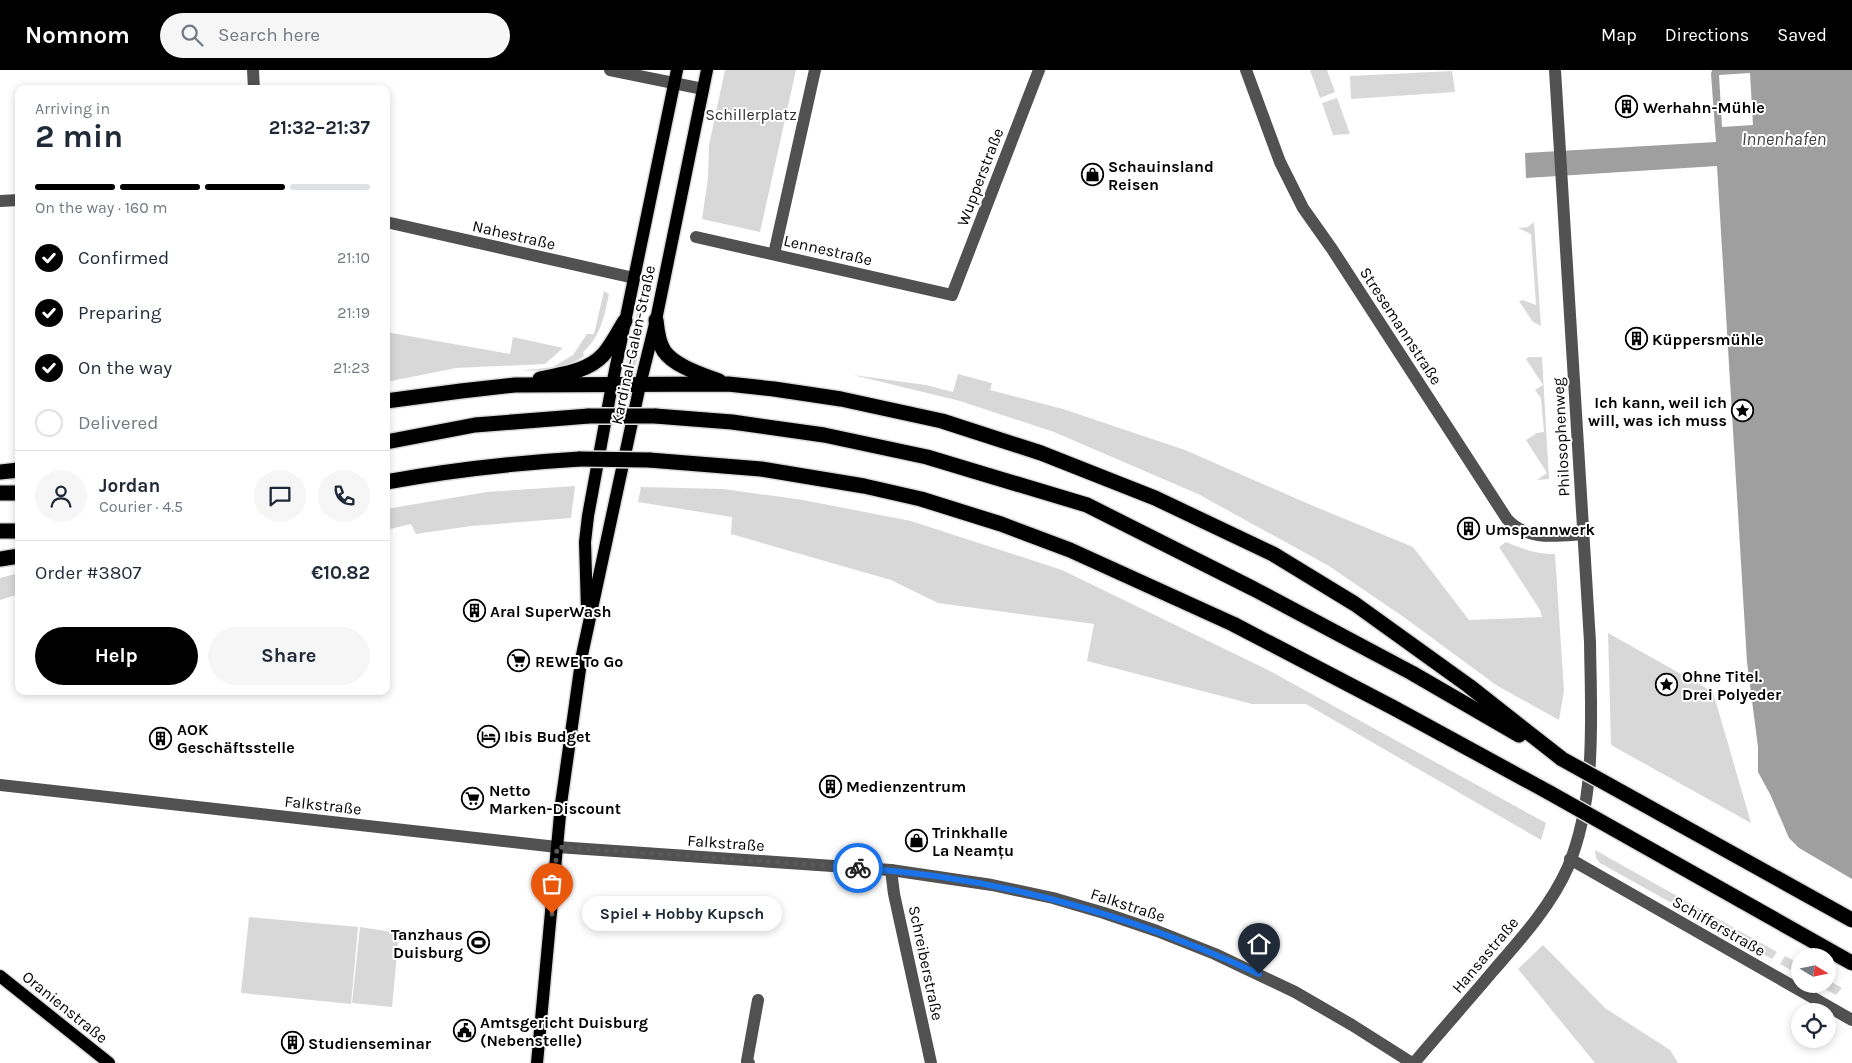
<!DOCTYPE html>
<meta charset="utf-8">
<style>
:root{--surface:#fff;--page:#f6f6f7;--text:#1f2937;--muted:#747a83;--line:#e0e1e3;--accent:#000}
body{margin:0;font-family:Karla,sans-serif;background:var(--page);color:var(--text);height:100vh;display:flex;flex-direction:column;font-size:19px;white-space:nowrap}
*{box-sizing:border-box;margin:0}
p{font-size:16px;color:var(--muted)}
.icon{flex:none;width:28px;height:28px;fill:none;stroke:currentColor;stroke-width:2;stroke-linecap:round;stroke-linejoin:round}
.map{position:relative;flex:1;overflow:hidden}
.side{position:absolute;left:15px;top:15px;width:375px;height:610px;display:flex;flex-direction:column;background:var(--surface);border-radius:10px;box-shadow:0 2px 8px #0003}
.side>*{flex:none}
.needle{width:32px;rotate:100deg}
.controls{position:absolute;left:1791px;top:878px;display:grid;gap:10px}
.controls a{display:grid;place-items:center;width:45px;height:45px;border-radius:50%;background:var(--surface);box-shadow:0 2px 8px #0003;font-size:25px}
.pin{position:absolute;display:grid;place-items:center;width:42px;height:42px;color:#fff;margin:-51px -21px;border-radius:50% 50% 50% 0;rotate:-45deg;box-shadow:0 0 5px #0007}
.pin .icon{rotate:45deg}
.courier{position:absolute;display:grid;place-items:center;width:50px;height:50px;margin:-25px;border:4px solid #1a73e8;border-radius:50%;background:#fff;color:#222;box-shadow:0 1px 6px #0007}
.bubble{position:absolute;height:35px;border-radius:18px;background:var(--surface);box-shadow:0 2px 8px #0003;font-size:16px;font-weight:700;line-height:35px;text-align:center}
.summary em{font-style:normal;font-weight:700}
.summary div{display:flex;flex-direction:column-reverse}
.summary{display:flex;align-items:center;justify-content:space-between;height:85px;padding:0 20px}
h1{font-size:32px;font-weight:700;line-height:38px}
.bar{display:grid;grid-template-columns:repeat(4,1fr);gap:8px 5px;align-content:center;height:60px;padding:0 20px}
.bar i{height:6px;border-radius:4px;background:var(--line)}
.bar .current{background:var(--accent)}
.bar p{grid-column:span 4}
.line{display:flex;align-items:center;gap:12px;padding:0 20px;border-top:1px solid var(--line)}
.line div{flex:1}
.round{display:grid;place-items:center;flex:none;width:52px;height:52px;border-radius:26px;background:var(--page)}
ol{padding:0 20px;list-style:none}
li{display:flex;align-items:center;gap:15px;height:55px}
li p{margin-inline-start:auto}
li .icon{padding:5px;border-radius:50%;background:var(--accent);color:#fff;stroke-width:4}
li:last-child{color:var(--muted)}
li i{width:28px;height:28px;border:2px solid var(--line);border-radius:50%}
.action{display:flex;gap:10px;margin-top:auto;padding:10px 20px}
.action a{flex:1;height:58px;border-radius:30px;background:var(--accent);color:#fff;font-size:20px;font-weight:700;line-height:58px;text-align:center}
.action a+a{background:var(--page);color:var(--text)}
header{display:flex;align-items:center;gap:30px;box-sizing:border-box;height:70px;padding:0 25px;background:var(--accent);color:#fff}
header strong{font-size:24px}
nav{display:flex;gap:28px;margin-inline-start:auto;font-size:18px}
.search{width:350px;height:45px;background:var(--page);display:flex;align-items:center;gap:12px;box-sizing:border-box;padding:0 18px;border-radius:28px;color:var(--muted);font-size:19px}
.map>svg:first-child{display:block}
</style>
<header>
<strong>Nomnom</strong>
<div class="search"><svg class="icon" aria-label="search" viewBox="0 0 24 24"><circle cx="10" cy="10" r="6"/><path d="M15 15l6 6"/></svg>Search here</div>
<nav><a>Map</a><a>Directions</a><a>Saved</a></nav>
</header>
<div class="map">
<svg width="1852" height="993" viewBox="0 0 1852 993">
<rect width="100%" height="100%" fill="#fff"/>
<g fill="#d8d8d8">
<polygon points="725,0 796,0 760,162 702,149 708,108 709,75"/>
<polygon points="1310,0 1327,0 1335,22 1320,28"/>
<polygon points="1452,1 1455,22 1351,29 1350,6"/>
<polygon points="1337,28 1350,64 1333,65 1322,33"/>
<polygon points="1534,152 1541,256 1533,252 1519,231 1523,230 1536,235 1531,164 1518,158 1528,157"/>
<path d="M604 221 609 224C604 247 601 266 583 282L584 286C562 301 545 300 520 301L553 297 573 285 587 264H594Z"/>
<polygon points="641,224 644,224 638,287 634,300 629,303 625,298"/>
<polygon points="386,262 510,284 513,267 563,278 545,294 456,298 386,312"/>
<polygon points="1529,287 1542,287 1549,409 1537,410 1547,403 1526,370 1537,363 1544,362 1541,328 1535,320 1543,315 1526,289"/>
<path d="M958 304 992 313 990 320 1063 339 1185 380 1311 435 1413 477 1469 550 1542 547 1540 540 1499 477 1506 472C1523 479 1536 484 1555 484L1564 621 1559 650 1496 615 1405 548 1329 496 1198 424 1054 362 960 331 853 305 926 315 953 322Z"/>
<polygon points="575,416 571,448 471,456 416,464 411,454 386,460 386,439 487,422"/>
<polygon points="641,417 723,419 803,430 911,451 1062,500 1268,600 1546,753 1541,770 1306,634 1252,634 1087,591 1094,554 938,533 891,510 731,464 732,447 638,432"/>
<polygon points="19,503 19,524 0,530 0,508"/>
<polygon points="1608,563 1713,622 1751,753 1611,675"/>
<polygon points="1595,780 1777,882 1772,889 1600,793 1596,788"/>
<polygon points="249,847 358,857 351,934 241,923"/>
<polygon points="360,857 399,863 392,937 352,933"/>
<polygon points="1543,875 1605,938 1670,980 1678,993 1595,993 1518,899"/>
<polygon points="1785,886 1800,894 1800,905 1780,894"/>
<polygon points="1828,910 1842,918 1836,925 1816,914 1828,914"/>
</g>
<polygon fill="#9f9f9f" points="1712,0 1852,0 1852,809 1799,778 1789,768 1770,724 1758,702 1758,677 1747,592 1717,96 1526,108 1525,83 1716,72 1711,4"/>
<polygon fill="#fff" points="1750,3 1753,55 1722,57 1719,5"/>
<g fill="none" stroke-linecap="round" stroke-linejoin="round">
<defs>
<g id="major">
<polyline points="587,539 585,472 588,446 612,315 677,0"/>
<polyline points="0,906 109,993"/>
<polyline points="537,993 561,734 582,585 640,315 656,250 707,0"/>
</g>
<g id="highway">
<path d="M656 250C657 260 658 272 664 281 674 296 703 305 719 311"/>
<path d="M540 309C562 304 587 302 603 285 612 275 618 262 625 251"/>
<polyline points="386,331 461,321 515,315 728,314 774,319 841,329 942,351 1041,383 1155,428 1273,484 1355,534 1469,616 1562,689"/>
<polyline points="655,346 732,352 824,365 927,387 1087,435 1254,519 1412,603 1519,665"/>
<polyline points="386,372 475,355 589,346"/>
<polyline points="649,390 761,399 864,416 921,429 1001,454 1070,480 1233,554 1394,638 1550,723"/>
<polyline points="0,402 19,400"/>
<path d="M386 412C451 400 514 393 580 389"/>
<polyline points="0,423 19,423"/>
<polyline points="0,461 19,461"/>
<polyline points="0,489 19,486"/>
</g>
</defs>
<use href="#major" stroke="#dbdbdb" stroke-width="15"/>
<use href="#highway" stroke="#dbdbdb" stroke-width="18"/>
<g stroke="#515151" stroke-width="12">
<polyline points="253,0 254,19"/>
<polyline points="610,0 703,19"/>
<path d="M1246 0 1280 92 1303 138 1332 179 1507 449C1527 471 1555 466 1583 464"/>
<polyline points="0,131 19,130"/>
<polyline points="386,152 634,208"/>
<polyline points="696,167 952,225 1039,0"/>
<polyline points="774,184 815,0"/>
<polyline points="0,715 557,777 891,800 992,815 1053,828 1104,843 1157,861 1215,884 1295,922 1352,955 1412,993"/>
<polyline points="1570,789 1852,950"/>
<polyline points="891,800 894,824 931,993"/>
<polyline points="749,993 747,991 758,930"/>
<path d="M1414 993C1440 962 1467 932 1493 901 1520 870 1551 836 1568 797 1597 727 1591 647 1590 572L1555 0"/>
</g>
<use href="#major" stroke="#000" stroke-width="12"/>
<use href="#highway" stroke="#000" stroke-width="15"/>
<defs>
<g id="highway-bridge">
<polyline points="589,346 655,346"/>
<polyline points="580,389 649,390"/>
<polyline points="1562,689 1852,850"/>
<polyline points="1550,723 1852,893"/>
</g>
</defs>
<use href="#highway-bridge" stroke="#dbdbdb" stroke-width="18" stroke-linecap="butt"/>
<use href="#highway-bridge" stroke="#000" stroke-width="15"/>
</g>
<g fill="none" stroke-linecap="round" stroke-linejoin="round">
<polyline stroke="#595959" stroke-width="5" stroke-dasharray="0 9" points="552,844 557,777 858,798"/>
<path stroke="#1a73e8" stroke-width="6" d="M858 798C998 807 1132 845 1259 904"/>
</g>
<defs>
<symbol id="building-ring" viewBox="-11 -11 22 22"><circle r="9.5" fill="#fff" stroke="#000" stroke-width="1.5"/><path d="M-4-6H4V6H1V3H-1V6H-4ZM-2.5-4.3h1.7v1.8h-1.7ZM.8-4.3h1.7v1.8H.8ZM-2.5-1h1.7V.8h-1.7ZM.8-1h1.7V.8H.8Z" fill="#000"/></symbol>
<symbol id="shop-ring" viewBox="-11 -11 22 22"><circle r="9.5" fill="#fff" stroke="#000" stroke-width="1.5"/><path d="M-5-2.5h2.3a2.7 3.5 0 0 1 5.4 0H5L5.5 6h-11ZM-1.5-2.5h3a1.5 2.3 0 0 0-3 0Z" fill="#000"/></symbol>
<symbol id="sight-ring" viewBox="-11 -11 22 22"><circle r="9.5" fill="#fff" stroke="#000" stroke-width="1.5"/><path d="M0-6L1.8-2.2L6-1.7L2.9 1.2L3.7 5.4L0 3.3L-3.7 5.4L-2.9 1.2L-6-1.7L-1.8-2.2Z" fill="#000"/></symbol>
<symbol id="supermarket-ring" viewBox="-11 -11 22 22"><circle r="9.5" fill="#fff" stroke="#000" stroke-width="1.5"/><path d="M-6-5.5h2.5l.6 2H6L4.5 2H-2.5L-4.4-4H-6ZM-1.5 3.2a1.3 1.3 0 1 0 .1 0ZM3 3.2a1.3 1.3 0 1 0 .1 0Z" fill="#000"/></symbol>
<symbol id="hotel-ring" viewBox="-11 -11 22 22"><circle r="9.5" fill="#fff" stroke="#000" stroke-width="1.5"/><path d="M-6-4.5h1.5V1H6V5H4.5V3h-9V5H-6ZM-4 0a1.8 1.8 0 1 1 3.6 0ZM.5 0V-2.5h3Q6-2.5 6 0Z" fill="#000"/></symbol>
<symbol id="stadium-ring" viewBox="-11 -11 22 22"><circle r="9.5" fill="#fff" stroke="#000" stroke-width="1.5"/><path d="M0-5a6.5 5 0 1 0 0 10a6.5 5 0 1 0 0-10ZM-3.5-1.8h7v3.6h-7Z" fill="#000"/></symbol>
<symbol id="civic-ring" viewBox="-11 -11 22 22"><circle r="9.5" fill="#fff" stroke="#000" stroke-width="1.5"/><path d="M-.6-6.5H3V-4.5H.6V-3L4-1V1h2V6H-6V1h2V-1L-.6-3ZM-1.2 2.5V6h2.4V2.5Z" fill="#000"/></symbol>
</defs>
<g fill-rule="evenodd">
<use href="#building-ring" x="1614" y="24" width="25" height="25"/>
<use href="#shop-ring" x="1080" y="92" width="25" height="25"/>
<use href="#building-ring" x="1624" y="256" width="25" height="25"/>
<use href="#sight-ring" x="1730" y="328" width="25" height="25"/>
<use href="#building-ring" x="1456" y="446" width="25" height="25"/>
<use href="#building-ring" x="462" y="528" width="25" height="25"/>
<use href="#supermarket-ring" x="506" y="578" width="25" height="25"/>
<use href="#sight-ring" x="1654" y="602" width="25" height="25"/>
<use href="#hotel-ring" x="476" y="654" width="25" height="25"/>
<use href="#building-ring" x="148" y="656" width="25" height="25"/>
<use href="#building-ring" x="818" y="704" width="25" height="25"/>
<use href="#supermarket-ring" x="460" y="716" width="25" height="25"/>
<use href="#shop-ring" x="904" y="758" width="25" height="25"/>
<use href="#stadium-ring" x="466" y="860" width="25" height="25"/>
<use href="#civic-ring" x="452" y="948" width="25" height="25"/>
<use href="#building-ring" x="280" y="960" width="25" height="25"/>
</g>
<g text-anchor="middle" dominant-baseline="central" stroke-width="4" stroke-linejoin="round" paint-order="stroke">
<g font-size="16" font-weight="bold" fill="#000" stroke="#fff" text-anchor="start">
<text x="1643" y="37">Werhahn-Mühle</text>
<text x="1108" y="96">Schauinsland<tspan x="1108" dy="18">Reisen</tspan></text>
<text x="1652" y="269">Küppersmühle</text>
<text x="1727" y="332" text-anchor="end">Ich kann, weil ich<tspan x="1727" dy="18">will, was ich muss</tspan></text>
<text x="1485" y="459">Umspannwerk</text>
<text x="490" y="541">Aral SuperWash</text>
<text x="535" y="591">REWE To Go</text>
<text x="1682" y="606">Ohne Titel.<tspan x="1682" dy="18">Drei Polyeder</tspan></text>
<text x="177" y="659">AOK<tspan x="177" dy="18">Geschäftsstelle</tspan></text>
<text x="504" y="666">Ibis Budget</text>
<text x="846" y="716">Medienzentrum</text>
<text x="489" y="720">Netto<tspan x="489" dy="18">Marken-Discount</tspan></text>
<text x="932" y="762">Trinkhalle<tspan x="932" dy="18">La Neamțu</tspan></text>
<text x="463" y="864" text-anchor="end">Tanzhaus<tspan x="463" dy="18">Duisburg</tspan></text>
<text x="480" y="952">Amtsgericht Duisburg<tspan x="480" dy="18">(Nebenstelle)</tspan></text>
<text x="308" y="973">Studienseminar</text>
</g>
<g font-size="16" fill="#2f2f2f" stroke="#fff">
<text x="751" y="44">Schillerplatz</text>
</g>
<g font-size="16" fill="#000" stroke="#fff">
<text transform="translate(980 107) rotate(-69)">Wupperstraße</text>
<text transform="translate(514 165) rotate(13)">Nahestraße</text>
<text transform="translate(828 180) rotate(13)">Lennestraße</text>
<text transform="translate(1401 256) rotate(57)">Stresemannstraße</text>
<text transform="translate(633 275) rotate(-78)">Kardinal-Galen-Straße</text>
<text transform="translate(1561 367) rotate(-93)">Philosophenweg</text>
<text transform="translate(323 735) rotate(6)">Falkstraße</text>
<text transform="translate(726 773) rotate(4)">Falkstraße</text>
<text transform="translate(1128 835) rotate(18)">Falkstraße</text>
<text transform="translate(1719 856) rotate(30)">Schifferstraße</text>
<text transform="translate(1485 885) rotate(-50)">Hansastraße</text>
<text transform="translate(926 893) rotate(78)">Schreiberstraße</text>
<text transform="translate(65 937) rotate(39)">Oranienstraße</text>
</g>
<g font-size="18" font-style="italic" fill="#404040" stroke="#fff">
<text x="1784" y="69">Innenhafen</text>
</g>
</g>
</svg>
<div class="controls">
<a><svg class="needle" viewBox="-14 -14 28 28"><path d="M0-13l5 13h-10z" fill="#e53935"/><path d="M0 13l5-13h-10z" fill="#747a83"/></svg></a>
<a><svg class="icon" aria-label="locate" viewBox="0 0 24 24"><circle cx="12" cy="12" r="6"/><path d="M12 2v4M12 18v4M2 12h4M18 12h4"/></svg></a>
</div>
<div class="pin" style="left:552px;top:844px;background:#ea580c"><svg class="icon" aria-label="bag" viewBox="0 0 24 24"><path d="M5 8h14l-1 12H6zM9 8a3 3 0 0 1 6 0"/></svg></div>
<div class="pin" style="left:1259px;top:904px;background:#1f2937"><svg class="icon" aria-label="home" viewBox="0 0 24 24"><path d="M3 11l9-7 9 7M6 9v11h12V9"/></svg></div>
<div class="courier" style="left:858px;top:798px"><svg class="icon" aria-label="bike" viewBox="0 0 24 24"><circle cx="6" cy="16" r="4"/><circle cx="18" cy="16" r="4"/><path d="M6 16l4-8h5l3 8M10 8l3 8H6M13 5h3"/></svg></div>
<div class="bubble" style="left:582px;top:826px;width:200px">Spiel + Hobby Kupsch</div>
<section class="side">
<div class="summary"><div><h1>2 min</h1><p>Arriving in</p></div><em>21:32–21:37</em></div>
<div class="bar"><i class="current"></i><i class="current"></i><i class="current"></i><i></i><p>On the way · 160 m</p></div>
<ol>
<li><svg class="icon" aria-label="check" viewBox="0 0 24 24"><path d="M5 12l5 5 9-10"/></svg>Confirmed<p>21:10</p></li>
<li><svg class="icon" aria-label="check" viewBox="0 0 24 24"><path d="M5 12l5 5 9-10"/></svg>Preparing<p>21:19</p></li>
<li><svg class="icon" aria-label="check" viewBox="0 0 24 24"><path d="M5 12l5 5 9-10"/></svg>On the way<p>21:23</p></li>
<li><i></i>Delivered</li>
</ol>
<div class="line" style="height:90px"><a class="round"><svg class="icon" aria-label="person" viewBox="0 0 24 24"><circle cx="12" cy="8" r="4"/><path d="M4 21q1-7 8-7t8 7"/></svg></a><div><b>Jordan</b><p>Courier · 4.5</p></div><a class="round"><svg class="icon" aria-label="chat" viewBox="0 0 24 24"><path d="M4 5h16v11H9l-5 4z"/></svg></a><a class="round"><svg class="icon" aria-label="phone" viewBox="0 0 24 24"><path d="M5 4h4l2 5-3 2q2 4 5 5l2-3 5 2v4C11 20 4 13 5 4z"/></svg></a></div>
<div class="line" style="height:65px"><div>Order #3807</div><b>€10.82</b></div>
<div class="action"><a>Help</a><a>Share</a></div>
</section>
</div>
